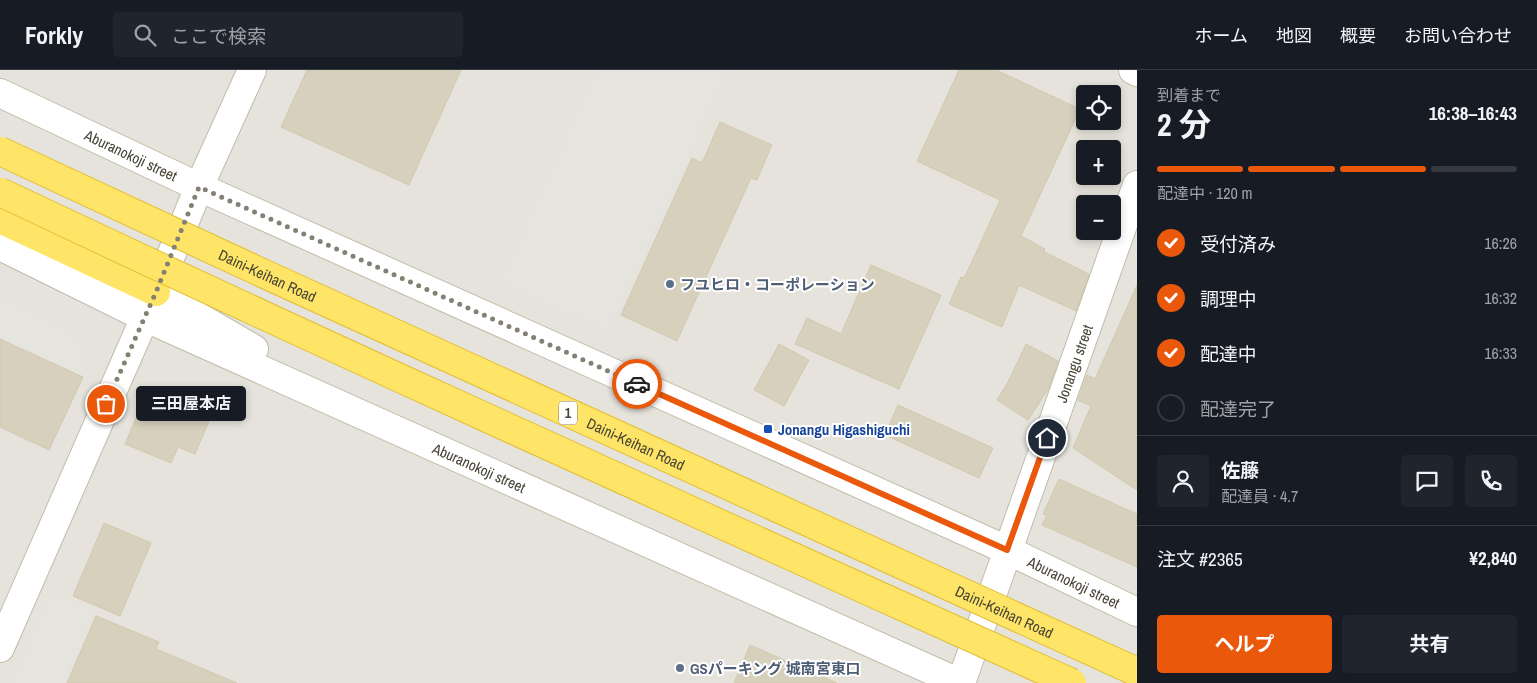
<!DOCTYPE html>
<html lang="ja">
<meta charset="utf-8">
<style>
:root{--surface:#171b24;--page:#20242c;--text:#f1f3f6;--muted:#9ea1a6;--line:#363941;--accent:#ea580c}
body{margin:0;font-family:"Archivo Narrow","Noto Sans JP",sans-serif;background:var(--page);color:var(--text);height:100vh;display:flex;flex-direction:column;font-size:19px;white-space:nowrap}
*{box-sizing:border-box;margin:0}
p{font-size:16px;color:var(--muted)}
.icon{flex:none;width:28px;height:28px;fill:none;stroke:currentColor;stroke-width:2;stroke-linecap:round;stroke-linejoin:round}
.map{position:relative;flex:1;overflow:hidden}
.details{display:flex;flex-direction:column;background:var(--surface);width:400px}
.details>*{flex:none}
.controls{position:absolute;left:1076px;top:15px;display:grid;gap:10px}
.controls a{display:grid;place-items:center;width:45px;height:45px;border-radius:5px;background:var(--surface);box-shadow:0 2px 8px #0003;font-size:25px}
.pin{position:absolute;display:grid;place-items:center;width:42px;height:42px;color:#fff;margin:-21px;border:2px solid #fff;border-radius:50%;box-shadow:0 1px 5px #0007}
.courier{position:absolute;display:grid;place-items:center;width:50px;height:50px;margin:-25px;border:4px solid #ea580c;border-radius:50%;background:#fff;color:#222;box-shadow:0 1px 6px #0007}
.bubble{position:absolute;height:35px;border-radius:5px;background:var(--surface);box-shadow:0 2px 8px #0003;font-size:16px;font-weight:700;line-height:35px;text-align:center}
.summary em{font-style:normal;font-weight:700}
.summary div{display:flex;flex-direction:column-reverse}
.summary{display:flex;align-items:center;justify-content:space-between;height:85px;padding:0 20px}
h1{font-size:32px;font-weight:700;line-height:38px}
.bar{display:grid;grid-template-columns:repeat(4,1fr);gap:8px 5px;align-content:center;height:60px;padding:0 20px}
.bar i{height:6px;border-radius:4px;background:var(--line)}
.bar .active{background:var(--accent)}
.bar p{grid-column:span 4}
.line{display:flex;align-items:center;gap:12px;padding:0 20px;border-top:1px solid var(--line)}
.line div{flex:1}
.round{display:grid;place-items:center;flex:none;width:52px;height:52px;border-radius:5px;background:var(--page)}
ol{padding:0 20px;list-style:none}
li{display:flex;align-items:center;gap:15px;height:55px}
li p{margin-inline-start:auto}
li .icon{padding:5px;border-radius:50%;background:var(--accent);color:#fff;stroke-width:4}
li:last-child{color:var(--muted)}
li i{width:28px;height:28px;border:2px solid var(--line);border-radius:50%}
.action{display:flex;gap:10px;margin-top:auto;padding:10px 20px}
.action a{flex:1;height:58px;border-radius:5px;background:var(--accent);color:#fff;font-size:20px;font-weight:700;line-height:58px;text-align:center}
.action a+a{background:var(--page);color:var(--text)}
header{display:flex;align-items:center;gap:30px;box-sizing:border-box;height:70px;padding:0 25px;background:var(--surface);border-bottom:1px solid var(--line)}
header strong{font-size:24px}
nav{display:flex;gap:28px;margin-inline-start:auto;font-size:18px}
.search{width:350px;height:45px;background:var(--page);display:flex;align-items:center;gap:12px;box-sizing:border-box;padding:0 18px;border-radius:5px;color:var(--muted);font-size:19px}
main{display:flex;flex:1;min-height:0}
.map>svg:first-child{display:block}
</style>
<header>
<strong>Forkly</strong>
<div class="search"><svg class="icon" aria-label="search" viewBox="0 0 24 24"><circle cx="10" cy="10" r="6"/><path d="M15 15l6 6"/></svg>ここで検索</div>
<nav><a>ホーム</a><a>地図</a><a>概要</a><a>お問い合わせ</a></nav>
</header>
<main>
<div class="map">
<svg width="1137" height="613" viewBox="0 0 1137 613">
<rect width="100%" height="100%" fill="#f4f2e7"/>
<path fill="#e6e3dc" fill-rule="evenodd" d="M0 0H1137V613H0ZM1085 24H1112V51H1085ZM1085 79H1112V106H1085ZM1085 134H1112V161H1085Z"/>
<g fill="#e5e4df">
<polygon points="595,0 729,0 608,262 499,214"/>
<polygon points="1,228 75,263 86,290 79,305 0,269 0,231"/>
<polygon points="50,522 95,541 64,613 10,613"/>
</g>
<g fill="#d6d0bc" stroke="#d1c9af">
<polygon points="307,0 461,0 409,115 281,57"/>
<polygon points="959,0 996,0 1080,39 1021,166 1045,179 1044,182 1089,204 1076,241 1019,215 1002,257 949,234 961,207 964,208 975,185 1000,130 917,91"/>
<polygon points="720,52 772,75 757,110 751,108 677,271 621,245 692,88 702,93"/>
<polygon points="871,195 941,225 899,319 795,274 807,248 841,264"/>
<polygon points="1137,215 1137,420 1073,378 1091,336 1078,330 1087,305 1095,309"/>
<polygon points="0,269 83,307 49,380 0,357"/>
<polygon points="779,274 809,290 784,336 754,320"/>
<polygon points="1026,274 1058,291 1049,318 1028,350 997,330 1008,312"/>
<polygon points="162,320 213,342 195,384 178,377 171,393 125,374 143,332 155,337"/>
<polygon points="898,335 993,378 979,408 885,365"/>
<polygon points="1059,409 1137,444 1137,497 1042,455 1047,445 1043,444"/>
<polygon points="104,453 151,473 120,546 73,526"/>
<polygon points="96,546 159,572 156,579 237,613 67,613"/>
<polygon points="750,575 837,613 734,613"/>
</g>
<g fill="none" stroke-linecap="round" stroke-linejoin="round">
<defs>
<g id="minor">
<polyline points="1133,0 1137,2"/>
<path id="s1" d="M0 23 199 117 1007 480 1137 542"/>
<path id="s2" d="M0 176 144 247 960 613"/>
<polyline points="156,222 254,279"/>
<polyline points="0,578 156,222 199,117 252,0"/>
<path id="s3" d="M961 613 1137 115"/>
</g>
<polyline id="highway" points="0,149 156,222"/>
</defs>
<use href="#minor" stroke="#c0bca9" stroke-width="30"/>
<use href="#highway" stroke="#e1be34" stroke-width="30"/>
<use href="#minor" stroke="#fff" stroke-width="28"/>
<use href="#highway" stroke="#ffe567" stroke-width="28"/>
<defs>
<g id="highway-bridge">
<path id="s4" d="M0 81 258 201 1137 602"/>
<path d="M0 122C355 290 714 451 1072 613"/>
</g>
</defs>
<use href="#highway-bridge" stroke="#e1be34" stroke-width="30" stroke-linecap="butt"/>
<use href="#highway-bridge" stroke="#ffe567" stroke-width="28"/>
</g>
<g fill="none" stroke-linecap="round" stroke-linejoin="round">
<polyline stroke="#848074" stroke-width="5" stroke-dasharray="0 9" points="106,334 156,222 199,117 637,314"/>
<polyline stroke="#ea580c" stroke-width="6" points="637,314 1007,480 1047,368"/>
</g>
<g fill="#5c6f8a" stroke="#fff" stroke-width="2">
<circle cx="670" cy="214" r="5"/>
<circle cx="680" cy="598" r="5"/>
</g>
<rect fill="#1a4fb4" stroke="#fff" stroke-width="2" x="763" y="354" width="10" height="10" rx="2.5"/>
<g text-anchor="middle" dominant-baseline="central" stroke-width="4" stroke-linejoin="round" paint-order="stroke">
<rect fill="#fff" stroke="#7e7b72" stroke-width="1" x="559" y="331.5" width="18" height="23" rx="4"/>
<g font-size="14" font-weight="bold" fill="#474336">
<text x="568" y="343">1</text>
</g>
<g font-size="15" fill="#474336" stroke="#fff">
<text stroke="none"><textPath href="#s1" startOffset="145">Aburanokoji street</textPath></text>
<text stroke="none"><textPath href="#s4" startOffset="295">Daini-Keihan Road</textPath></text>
<text stroke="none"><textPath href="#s3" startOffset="339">Jonangu street</textPath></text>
<text stroke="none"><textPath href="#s4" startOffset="700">Daini-Keihan Road</textPath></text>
<text stroke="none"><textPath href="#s2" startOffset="528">Aburanokoji street</textPath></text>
<text stroke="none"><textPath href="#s1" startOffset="1180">Aburanokoji street</textPath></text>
<text stroke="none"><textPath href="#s4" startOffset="1105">Daini-Keihan Road</textPath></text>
</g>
<g font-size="15" font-weight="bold" fill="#4e5e75" stroke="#fff" text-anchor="start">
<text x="680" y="214">フユヒロ・コーポレーション</text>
<text x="690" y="598">GSパーキング 城南宮東口</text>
</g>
<g font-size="15" font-weight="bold" fill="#164399" stroke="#fff" text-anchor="start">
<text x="778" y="359">Jonangu Higashiguchi</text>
</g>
</g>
</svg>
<div class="controls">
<a><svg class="icon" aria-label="locate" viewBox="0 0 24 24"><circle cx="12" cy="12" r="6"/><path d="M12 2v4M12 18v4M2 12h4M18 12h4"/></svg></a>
<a>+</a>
<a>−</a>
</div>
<div class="pin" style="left:106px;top:334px;background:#ea580c"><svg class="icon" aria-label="bag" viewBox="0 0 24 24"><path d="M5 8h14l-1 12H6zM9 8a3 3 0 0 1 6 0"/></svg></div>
<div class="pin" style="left:1047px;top:368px;background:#1f2937"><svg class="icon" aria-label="home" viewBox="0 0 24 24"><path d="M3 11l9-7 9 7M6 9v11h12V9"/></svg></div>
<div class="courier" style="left:637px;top:314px"><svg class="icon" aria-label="car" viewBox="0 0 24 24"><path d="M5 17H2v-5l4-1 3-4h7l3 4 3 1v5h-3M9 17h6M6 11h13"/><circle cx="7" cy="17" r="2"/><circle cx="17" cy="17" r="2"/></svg></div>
<div class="bubble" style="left:136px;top:316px;width:110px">三田屋本店</div>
</div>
<section class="details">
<div class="summary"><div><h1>2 分</h1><p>到着まで</p></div><em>16:38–16:43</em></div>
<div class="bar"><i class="active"></i><i class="active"></i><i class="active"></i><i></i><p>配達中 · 120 m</p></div>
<ol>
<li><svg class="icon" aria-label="check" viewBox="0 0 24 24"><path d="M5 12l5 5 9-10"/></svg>受付済み<p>16:26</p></li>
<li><svg class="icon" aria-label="check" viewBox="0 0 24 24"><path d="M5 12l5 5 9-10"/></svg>調理中<p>16:32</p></li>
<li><svg class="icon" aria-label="check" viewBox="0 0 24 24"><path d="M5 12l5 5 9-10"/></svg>配達中<p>16:33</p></li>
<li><i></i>配達完了</li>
</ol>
<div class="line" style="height:90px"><a class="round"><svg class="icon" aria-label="person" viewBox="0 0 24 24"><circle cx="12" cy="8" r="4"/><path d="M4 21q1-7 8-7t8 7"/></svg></a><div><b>佐藤</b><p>配達員 · 4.7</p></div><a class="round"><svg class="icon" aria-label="chat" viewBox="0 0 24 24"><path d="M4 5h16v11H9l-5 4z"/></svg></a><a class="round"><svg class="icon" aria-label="phone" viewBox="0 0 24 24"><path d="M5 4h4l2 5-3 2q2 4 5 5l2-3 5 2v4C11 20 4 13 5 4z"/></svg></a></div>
<div class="line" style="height:65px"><div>注文 #2365</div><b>¥2,840</b></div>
<div class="action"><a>ヘルプ</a><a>共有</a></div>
</section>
</main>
